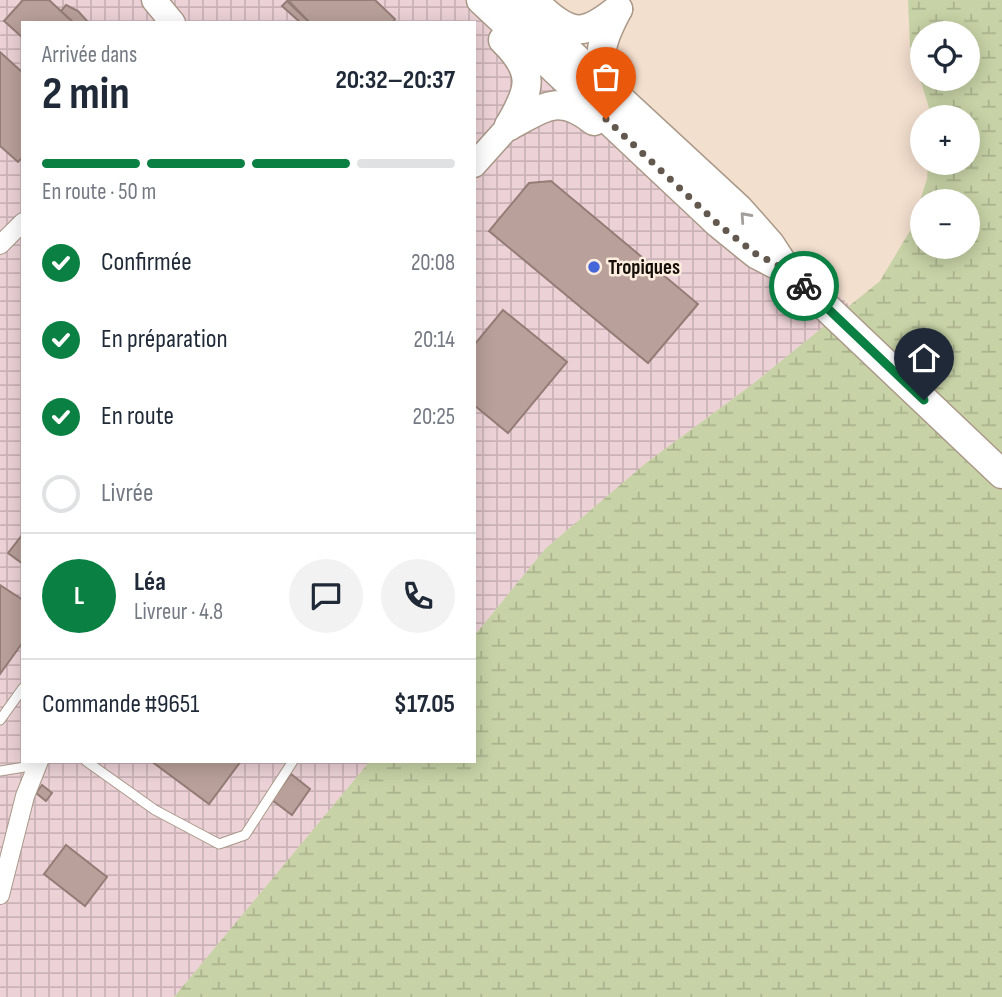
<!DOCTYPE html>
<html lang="fr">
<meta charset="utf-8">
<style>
:root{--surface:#fff;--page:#f2f2f3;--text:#1f2937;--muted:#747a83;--line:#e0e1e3;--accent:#0b8043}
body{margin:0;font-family:"Sofia Sans Condensed",sans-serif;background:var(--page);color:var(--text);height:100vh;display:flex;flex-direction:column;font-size:26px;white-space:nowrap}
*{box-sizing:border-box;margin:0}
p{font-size:23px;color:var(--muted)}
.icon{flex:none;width:38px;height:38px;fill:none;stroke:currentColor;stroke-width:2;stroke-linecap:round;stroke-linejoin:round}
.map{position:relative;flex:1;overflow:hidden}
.details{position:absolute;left:21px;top:21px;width:455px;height:742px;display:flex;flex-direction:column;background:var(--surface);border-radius:0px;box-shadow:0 4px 18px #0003}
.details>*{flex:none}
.controls{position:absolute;left:910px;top:21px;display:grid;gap:14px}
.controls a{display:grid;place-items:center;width:70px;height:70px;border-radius:50%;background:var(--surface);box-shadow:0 4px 18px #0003;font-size:35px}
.pin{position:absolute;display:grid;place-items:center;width:60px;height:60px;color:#fff;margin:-72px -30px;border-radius:50% 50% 50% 0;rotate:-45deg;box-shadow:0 0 7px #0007}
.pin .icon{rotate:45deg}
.courier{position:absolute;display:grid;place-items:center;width:70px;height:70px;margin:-35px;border:5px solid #0b8043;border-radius:50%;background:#fff;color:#222;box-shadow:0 2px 9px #0007}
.overview em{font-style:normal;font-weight:700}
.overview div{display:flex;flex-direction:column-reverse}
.overview{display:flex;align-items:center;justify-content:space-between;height:119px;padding:0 21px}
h1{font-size:46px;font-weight:700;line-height:52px}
.bar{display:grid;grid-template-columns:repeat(4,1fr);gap:10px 7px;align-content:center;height:84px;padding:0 21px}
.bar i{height:9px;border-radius:5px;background:var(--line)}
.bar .current{background:var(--accent)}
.bar p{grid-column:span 4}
.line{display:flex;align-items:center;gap:18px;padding:0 21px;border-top:2px solid var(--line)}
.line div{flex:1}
.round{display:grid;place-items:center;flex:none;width:74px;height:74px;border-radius:37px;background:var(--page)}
ol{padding:0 21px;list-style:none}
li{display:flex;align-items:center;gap:21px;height:77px}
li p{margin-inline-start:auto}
li .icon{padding:7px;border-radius:50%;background:var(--accent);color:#fff;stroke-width:4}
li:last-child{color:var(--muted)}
li i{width:38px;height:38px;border:4px solid var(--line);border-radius:50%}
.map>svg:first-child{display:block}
</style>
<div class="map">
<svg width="1002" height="997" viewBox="0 0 1002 997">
<defs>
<pattern id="industrial-grid" width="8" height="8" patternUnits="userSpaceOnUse" patternTransform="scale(1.75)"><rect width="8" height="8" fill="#ecd2d7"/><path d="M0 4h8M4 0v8" fill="none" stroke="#cab3b7"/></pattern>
<pattern id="wetland-marsh" width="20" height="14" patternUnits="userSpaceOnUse" patternTransform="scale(1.75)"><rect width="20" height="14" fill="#c7d2a6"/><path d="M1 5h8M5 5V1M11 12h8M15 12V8" fill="none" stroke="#aab38e"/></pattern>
</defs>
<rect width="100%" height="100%" fill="#f3dfce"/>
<polygon fill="url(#industrial-grid)" points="0,0 529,0 850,306 754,383 646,463 545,549 474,636 474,23 23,23 23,761 370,761 174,997 0,997"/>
<path fill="url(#wetland-marsh)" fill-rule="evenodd" d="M908 0H1002V997H174L370 761H474V636L545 549 646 463 754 383 880 281 911 229 927 179 928 163H968V117H930V111L910 46ZM922 33H968V79H922ZM922 201H968V247H922Z"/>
<g fill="#b9a09a" stroke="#957d77" stroke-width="2">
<polygon points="23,0 49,0 74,23 23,23 23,38 4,21"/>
<polygon points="288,0 375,0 395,19 392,23 310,23"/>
<polygon points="287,1 310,23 301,23 282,6"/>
<polygon points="66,5 78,11 89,23 74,23 61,11"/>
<polygon points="0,52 23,73 23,157 18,162 0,146"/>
<polygon points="551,181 698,304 648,363 489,231 529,183"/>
<polygon points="503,310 567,362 508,433 474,405 474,345"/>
<polygon points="23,534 23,564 8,553"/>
<polygon points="0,585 23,600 23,642 0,674"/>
<polygon points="151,761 241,761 209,804"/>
<polygon points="291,774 310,789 292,815 272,800"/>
<polygon points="42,785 52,793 46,801 36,793"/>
<polygon points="66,845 107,877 85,906 44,874"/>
</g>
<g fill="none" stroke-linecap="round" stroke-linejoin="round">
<defs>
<g id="lane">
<polyline points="0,720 23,688"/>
<polyline points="86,761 155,810 219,844 245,835 293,761"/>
<polyline points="0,771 37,765"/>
</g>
<g id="street">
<polyline points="0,245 23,222"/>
<polyline points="0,895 25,796 39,761"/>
</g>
<g id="secondary">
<polyline points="154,0 173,23"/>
<polyline points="474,165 509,126"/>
</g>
<g id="primary">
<polyline points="481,0 719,224 756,254 775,264"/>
<polyline points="513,0 739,209 770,244 787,270 1002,474"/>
<path d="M543 10C574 38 587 34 618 9"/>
<path d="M503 40C536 72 531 89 509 126"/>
<path d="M616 89C592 61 602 39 618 9"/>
<path d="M509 126C545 107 559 93 594 121"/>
</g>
</defs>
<use href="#lane" stroke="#aa9888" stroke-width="11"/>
<use href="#street" stroke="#aa9888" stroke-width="20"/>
<use href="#secondary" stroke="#aa9888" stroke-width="27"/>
<use href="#primary" stroke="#aa9888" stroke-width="31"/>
<use href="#lane" stroke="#fff" stroke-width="9"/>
<use href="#street" stroke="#fff" stroke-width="18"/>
<use href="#secondary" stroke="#fff" stroke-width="24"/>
<use href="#primary" stroke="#fff" stroke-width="28"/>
</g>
<defs><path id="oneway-chevron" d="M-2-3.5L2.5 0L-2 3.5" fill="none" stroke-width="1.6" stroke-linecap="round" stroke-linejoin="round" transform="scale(1.75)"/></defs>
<use stroke="#a29f9d" href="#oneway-chevron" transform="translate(745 217) rotate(-132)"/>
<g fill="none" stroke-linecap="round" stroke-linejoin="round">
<polyline stroke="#63584e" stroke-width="7" stroke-dasharray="0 12.6" points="606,119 719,225 756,254 787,270 804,286"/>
<polyline stroke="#0b8043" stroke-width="9" points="804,286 924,400"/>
</g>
<circle fill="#4667da" stroke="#fdeddf" stroke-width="2.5" cx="594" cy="267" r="7"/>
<g text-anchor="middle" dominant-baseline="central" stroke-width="5" stroke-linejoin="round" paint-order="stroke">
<g font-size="21" font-weight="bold" fill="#160f09" stroke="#fdeddf" text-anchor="start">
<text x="608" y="267">Tropiques</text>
</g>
</g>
</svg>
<div class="controls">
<a><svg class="icon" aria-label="locate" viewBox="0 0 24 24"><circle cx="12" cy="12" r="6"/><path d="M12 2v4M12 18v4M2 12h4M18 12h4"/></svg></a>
<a>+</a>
<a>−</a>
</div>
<div class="pin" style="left:606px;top:119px;background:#ea580c"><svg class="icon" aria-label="bag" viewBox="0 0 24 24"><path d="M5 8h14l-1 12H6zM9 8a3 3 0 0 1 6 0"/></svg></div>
<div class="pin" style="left:924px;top:400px;background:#1f2937"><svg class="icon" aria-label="home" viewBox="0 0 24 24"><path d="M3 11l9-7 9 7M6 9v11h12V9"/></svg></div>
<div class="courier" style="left:804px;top:286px"><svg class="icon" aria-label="bike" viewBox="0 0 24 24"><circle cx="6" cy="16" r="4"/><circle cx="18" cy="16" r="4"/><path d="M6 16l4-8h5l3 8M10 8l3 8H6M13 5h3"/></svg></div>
<section class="details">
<div class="overview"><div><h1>2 min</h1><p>Arrivée dans</p></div><em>20:32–20:37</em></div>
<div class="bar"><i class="current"></i><i class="current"></i><i class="current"></i><i></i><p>En route · 50 m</p></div>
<ol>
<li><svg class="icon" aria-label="check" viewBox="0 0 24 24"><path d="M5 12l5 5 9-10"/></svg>Confirmée<p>20:08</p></li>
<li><svg class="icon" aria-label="check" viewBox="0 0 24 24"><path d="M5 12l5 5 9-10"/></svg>En préparation<p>20:14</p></li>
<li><svg class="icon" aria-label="check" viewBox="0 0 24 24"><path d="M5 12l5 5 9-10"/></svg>En route<p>20:25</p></li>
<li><i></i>Livrée</li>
</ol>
<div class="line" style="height:126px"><b class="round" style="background:var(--accent);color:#fff">L</b><div><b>Léa</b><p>Livreur · 4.8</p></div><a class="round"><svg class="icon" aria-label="chat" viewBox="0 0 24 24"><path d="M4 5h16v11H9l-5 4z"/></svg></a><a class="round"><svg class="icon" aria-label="phone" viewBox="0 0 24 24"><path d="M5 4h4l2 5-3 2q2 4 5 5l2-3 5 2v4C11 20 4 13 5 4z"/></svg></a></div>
<div class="line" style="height:91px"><div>Commande #9651</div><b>$17.05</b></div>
</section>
</div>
